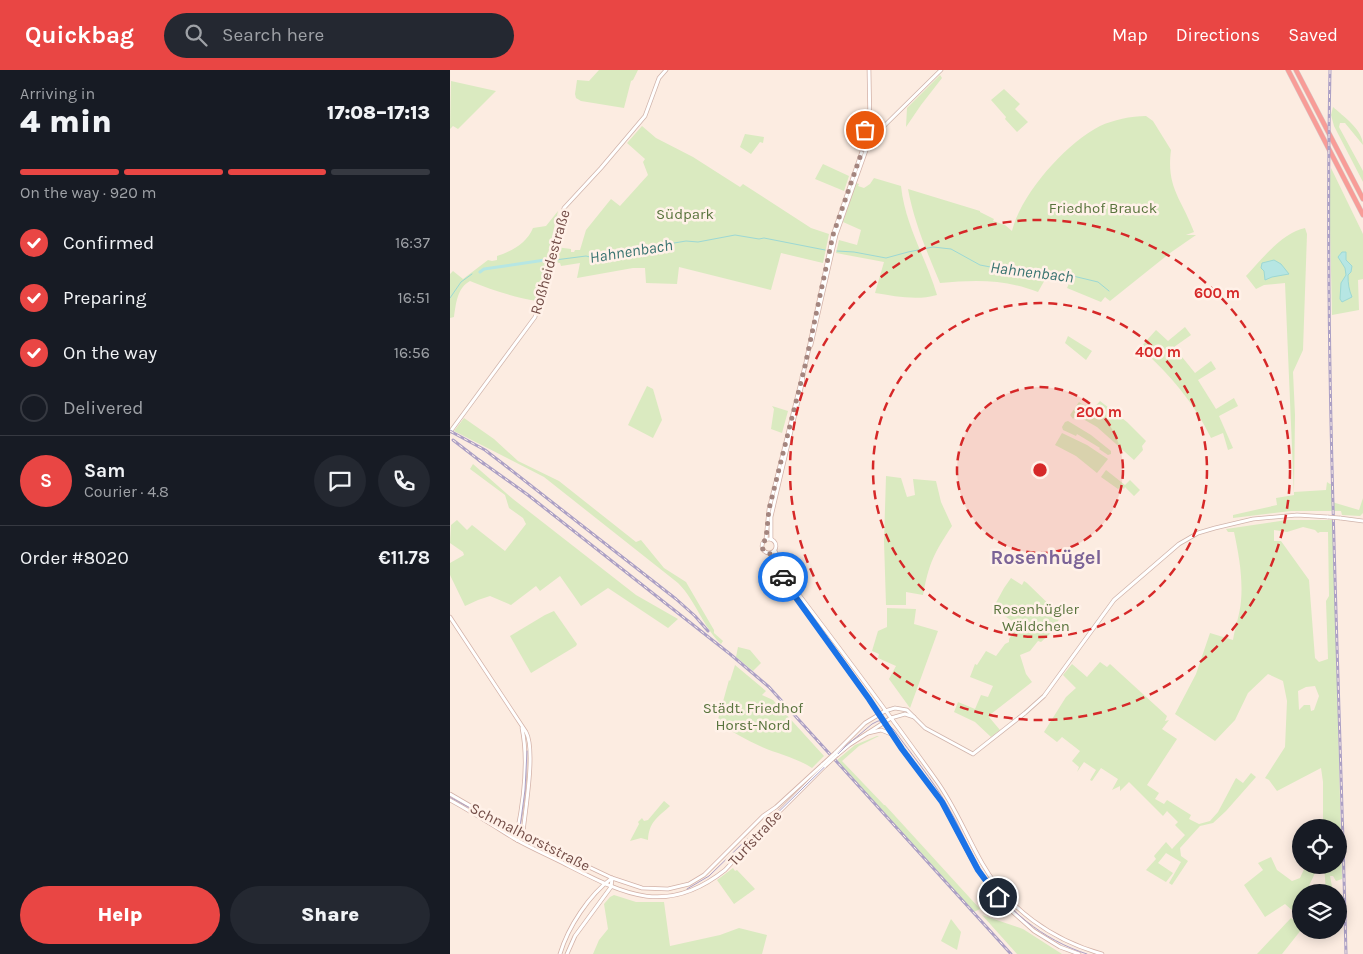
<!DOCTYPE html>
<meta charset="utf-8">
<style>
:root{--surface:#171b24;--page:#242831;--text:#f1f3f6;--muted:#9ea1a6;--line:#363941;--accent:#e94644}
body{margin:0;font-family:Karla,sans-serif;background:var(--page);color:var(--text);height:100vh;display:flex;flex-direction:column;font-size:19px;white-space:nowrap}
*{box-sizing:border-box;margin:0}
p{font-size:16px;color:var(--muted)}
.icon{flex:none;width:28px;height:28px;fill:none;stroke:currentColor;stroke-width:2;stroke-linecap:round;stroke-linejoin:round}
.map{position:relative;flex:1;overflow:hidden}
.details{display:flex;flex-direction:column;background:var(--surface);width:450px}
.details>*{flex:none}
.buttons{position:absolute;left:842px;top:749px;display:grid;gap:10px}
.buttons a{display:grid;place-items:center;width:55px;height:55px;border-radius:50%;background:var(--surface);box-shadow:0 2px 12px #0003;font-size:25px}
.pin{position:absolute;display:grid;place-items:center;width:42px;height:42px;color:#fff;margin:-21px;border:2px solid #fff;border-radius:50%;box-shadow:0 1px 5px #0007}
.courier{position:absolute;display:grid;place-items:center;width:50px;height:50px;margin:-25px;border:4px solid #1a73e8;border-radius:50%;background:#fff;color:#222;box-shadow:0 1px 6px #0007}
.overview em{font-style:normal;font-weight:800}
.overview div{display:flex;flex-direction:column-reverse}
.overview{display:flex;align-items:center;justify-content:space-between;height:85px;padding:0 20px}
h1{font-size:32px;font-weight:800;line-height:38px}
.bar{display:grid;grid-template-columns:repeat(4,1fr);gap:8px 5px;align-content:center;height:60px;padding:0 20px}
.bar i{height:6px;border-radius:4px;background:var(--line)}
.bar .on{background:var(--accent)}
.bar p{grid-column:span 4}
.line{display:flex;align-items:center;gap:12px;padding:0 20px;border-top:1px solid var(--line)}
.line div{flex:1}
.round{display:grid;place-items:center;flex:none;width:52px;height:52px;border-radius:26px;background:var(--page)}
ol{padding:0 20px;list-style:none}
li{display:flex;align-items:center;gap:15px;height:55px}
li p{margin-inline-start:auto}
li .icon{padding:5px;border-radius:50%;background:var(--accent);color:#fff;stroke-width:4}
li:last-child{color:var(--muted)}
li i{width:28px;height:28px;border:2px solid var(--line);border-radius:50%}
.primary-button{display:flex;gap:10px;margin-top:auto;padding:10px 20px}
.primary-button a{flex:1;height:58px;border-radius:30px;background:var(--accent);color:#fff;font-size:20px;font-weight:800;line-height:58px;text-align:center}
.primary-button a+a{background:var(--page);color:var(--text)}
header{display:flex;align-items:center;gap:30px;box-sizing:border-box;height:70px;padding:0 25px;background:var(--accent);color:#fff}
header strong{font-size:24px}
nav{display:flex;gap:28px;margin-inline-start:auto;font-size:18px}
.search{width:350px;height:45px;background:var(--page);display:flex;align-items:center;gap:12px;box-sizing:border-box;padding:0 18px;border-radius:28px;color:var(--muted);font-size:19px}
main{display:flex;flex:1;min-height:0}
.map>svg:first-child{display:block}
</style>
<header>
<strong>Quickbag</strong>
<div class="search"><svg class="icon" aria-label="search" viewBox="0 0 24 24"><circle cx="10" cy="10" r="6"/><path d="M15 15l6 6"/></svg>Search here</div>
<nav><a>Map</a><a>Directions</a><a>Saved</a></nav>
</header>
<main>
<section class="details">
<div class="overview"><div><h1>4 min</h1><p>Arriving in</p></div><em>17:08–17:13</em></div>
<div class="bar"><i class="on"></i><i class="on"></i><i class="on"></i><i></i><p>On the way · 920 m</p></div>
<ol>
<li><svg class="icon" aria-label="check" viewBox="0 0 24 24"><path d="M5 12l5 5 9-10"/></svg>Confirmed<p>16:37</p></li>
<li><svg class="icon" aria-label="check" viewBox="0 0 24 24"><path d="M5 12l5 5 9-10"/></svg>Preparing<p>16:51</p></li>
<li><svg class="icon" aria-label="check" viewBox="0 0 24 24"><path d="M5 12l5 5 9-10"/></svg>On the way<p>16:56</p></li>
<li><i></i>Delivered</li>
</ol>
<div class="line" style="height:90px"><b class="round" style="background:var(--accent);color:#fff">S</b><div><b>Sam</b><p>Courier · 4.8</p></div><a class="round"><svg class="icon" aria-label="chat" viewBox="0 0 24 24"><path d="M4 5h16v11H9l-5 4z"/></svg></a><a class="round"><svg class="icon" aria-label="phone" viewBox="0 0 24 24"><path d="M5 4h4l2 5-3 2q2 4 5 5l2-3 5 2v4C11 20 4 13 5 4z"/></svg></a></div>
<div class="line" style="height:65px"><div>Order #8020</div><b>€11.78</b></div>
<div class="primary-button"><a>Help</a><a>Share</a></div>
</section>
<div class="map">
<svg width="913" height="884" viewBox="0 0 913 884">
<rect width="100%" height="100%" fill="#fcece1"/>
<g fill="#daeac0" fill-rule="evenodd">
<polygon points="149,0 188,0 183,10 181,11 174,38 131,31 126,28 125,24 127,10 139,11"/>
<polygon points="490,5 492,8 471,35 456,57 457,38"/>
<polygon points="1,11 46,21 8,59 3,56 0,59"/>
<polygon points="554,19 570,34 565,39 578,52 567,62 555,49 556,47 541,30"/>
<path d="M883 37C893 46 913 60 913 75L895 53H890L889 57 913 101V112L884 56 881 45Z"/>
<path d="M696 46 703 51 721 80C716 118 732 129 744 162L736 165H746L720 183 660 231 655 227 651 232 617 218 621 209 597 206 588 222C555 209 525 210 490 213 477 182 464 152 458 119L530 141V142L544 149 543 151 555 155 562 161C571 124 616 73 650 56 663 50 681 46 696 46Z"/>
<polygon points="192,56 206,68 243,87 290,117 293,114 361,158 379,164 373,193 331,183 321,220 229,197 227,214 196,213 195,198 183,198 127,208 130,193 111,196 110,193 103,192 106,177 121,179 121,182 124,182 125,180 130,180 136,160 161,129 170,136 198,105 193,92 195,89 177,73"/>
<polygon points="295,64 314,67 313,73 310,72 301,84 290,77"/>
<polygon points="373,94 399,106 394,121 365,109"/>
<polygon points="881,98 913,164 913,209 908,210 909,240 882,245 879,113"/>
<path d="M424 108 451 116C455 155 476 188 487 225 466 231 445 226 425 223L434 192 386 183 389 170 407 175 411 160 393 152 406 113 409 114 408 116 414 118 420 114Z"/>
<path d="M108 141 87 231C63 227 42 220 20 211 7 218 6 234 4 247L0 248V204L3 201 13 209 38 190 42 191 47 190V186C62 181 77 173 83 158L96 156Z"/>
<path d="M855 158 857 164 853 280 843 302 845 345 844 422 876 420 877 412 880 414H883L882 432 909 440 913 428V443L910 446 892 445 891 441H841L783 448V445L827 435 826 428 844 425 835 213 814 215 806 219 796 206C811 190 833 162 855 158Z"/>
<path d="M735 257 741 265 724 277 745 303 761 291 766 299 748 310 766 339 784 328 788 336 769 346 783 378 778 380 773 363 761 368C745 334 719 303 691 279L690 278 706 260 718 271Z"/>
<polygon points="618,266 642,281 636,290 615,273"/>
<polygon points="197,316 203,319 212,350 203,368 178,355"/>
<polygon points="650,331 677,352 696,371 692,376 693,380 684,390 647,357 626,345 623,349 620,345 629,332 642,340"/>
<polygon points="322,336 338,341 332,363 321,359 324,339"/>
<path d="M14 348 44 369 68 391 109 411 186 472 191 470 214 498 236 512 264 560V563L273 571 271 574C253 557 246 531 228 513L94 407 4 361Z"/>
<polygon points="618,351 641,365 661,381 661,384 658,385 649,379 650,378 627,364 626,366 613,360 612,357 615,352"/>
<polygon points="612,363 637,375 658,389 647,403 626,386 605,375"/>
<polygon points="23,394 63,429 186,525 228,549 218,558 158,518 131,536 110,506 90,521 86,516 61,535 40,526 28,530 15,536 0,505 0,493 14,485 13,482 0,473 1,455 7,450 17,460 22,455 55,481 76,454 73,448 59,438 55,425 20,399"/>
<polygon points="656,400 675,415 680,410 690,420 684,426 675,417 674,419 671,416 668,419 651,407"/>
<path d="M436 406 451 408 457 427 465 425 463 409 486 411 491 432 502 456C484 483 479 493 473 525L456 522V535H436L434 471Z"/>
<path d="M837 450H883L892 809 886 811 883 806H880L883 822H876L874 795H889V758L873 757V712L871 698 827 721 819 710 815 708 835 677 837 631 833 611 818 604 798 623 785 650 765 671 725 644 746 604 760 563 783 570C785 557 790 544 791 531 793 508 789 485 784 462H778L776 459ZM853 457 865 460 868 463 870 462H878L879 526 876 531 878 589 869 592 865 588 859 510 831 471H824V460L837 462ZM865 616 869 626 864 640 861 641 860 635H854L849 640 848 621 856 617Z"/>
<polygon points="561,508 572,515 574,511 577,513 611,546 601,563 591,572 588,571 580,581 570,585 576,604 582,612 541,644 539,647 550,660 541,667 525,652 504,642 508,632 525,639 531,625 538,627 543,616 520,607 525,594 527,595 536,581 546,586 555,574 559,572 559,569 561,566 560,565 568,555 543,538 554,518"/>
<polygon points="437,538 466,539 464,554 488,561 460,638 439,609 446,596 428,588 429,584 422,581 428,561 437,557"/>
<polygon points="104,541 127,574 126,576 81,603 60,566 95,545"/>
<polygon points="288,577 300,580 311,593 303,601 286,587"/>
<polygon points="650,592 657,597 660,594 717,646 715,651 719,650 712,659 727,669 697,715 709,723 705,729 714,734 717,730 741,745 739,749 749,754 760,751 768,742 786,708 793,713 801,703 806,707 776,741 763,753 750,756 730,778 731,786 738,791 722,815 719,813 731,792 716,783 708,793 723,803 716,812 696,800 706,789 704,786 716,772 722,779 735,765 725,755 728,752 717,741 713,746 679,712 670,721 670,716 662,720 668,709 651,698 642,711 640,710 646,700 634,692 627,702 629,697 622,691 630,681 612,667 607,672 594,662 616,627 626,618 613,605 622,594 637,607"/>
<path d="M285 595 316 621 312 625 323 630 374 686 362 698C347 688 328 684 312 677 296 670 282 661 267 653L279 610 280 611Z"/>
<polygon points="427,666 429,666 409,676 392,691 434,735 435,735 530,839 524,842 387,690 405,675"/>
<path d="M214 731 220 736C207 748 199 752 198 770L191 768 180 771 189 754 188 752 192 748 194 751 198 750Z"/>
<polygon points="821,787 827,800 842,811 850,808 856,795 865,803 856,822 851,822 851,830 844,842 835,834 815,847 794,815 813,800 808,793"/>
<polygon points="283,798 285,801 287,800 305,819 284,834 267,810"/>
<polygon points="164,825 186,832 214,832 220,876 270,865 289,858 317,865 312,884 143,884 149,870 158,859 154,834 160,827"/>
<polygon points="532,845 573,859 612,884 567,884"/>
<polygon points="841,848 851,855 851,860 832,884 807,884"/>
<polygon points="501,849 511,862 507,880 491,871"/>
</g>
<g fill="#b6e6e3" stroke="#9cd8d4">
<path d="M892 182H896V190L902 196 901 202 898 205C898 214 899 220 902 227L892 232 890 229 891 213 896 205 895 198 888 187Z"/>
<polygon points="824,190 831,194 839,204 822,207 815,210 814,201 811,198 812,193"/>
</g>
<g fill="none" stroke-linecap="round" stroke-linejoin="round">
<g stroke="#9cd8d4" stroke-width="1">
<polyline points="387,181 404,182 436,188 458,182 483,177 501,179 530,195 556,200 605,203 623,206 648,212 659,221"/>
<polyline points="105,190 136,186 144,188 149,188 161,182 174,183 212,175 236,171 248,172 285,165 309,169 314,168 375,180"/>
<polyline points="0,228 11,212 22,204"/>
</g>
<polyline stroke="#b6e6e3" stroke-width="3" points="30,202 34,199 95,190"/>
<defs>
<g id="tertiary">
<polyline points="426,61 433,57 491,0"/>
<polyline points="0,362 85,247 114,138 151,98 195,46 209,8 216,0"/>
<polyline points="890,448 913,451"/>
<polyline points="435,641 445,638 457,640 475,658 523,684 575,643 594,626 664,530 729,474 748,463 765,458 803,449 847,445 878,447"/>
<polyline points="441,648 455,644 464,647"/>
</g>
<g id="secondary">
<polyline points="419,0 420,57"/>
<polyline points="417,67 415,60 420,57"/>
<polyline points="359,278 361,275 386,165 419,72 426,63 424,59 420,57"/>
<circle cx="319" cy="476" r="7"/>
<polyline points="316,469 319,439 356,292 383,165 417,67"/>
<polyline points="321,469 321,447 353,310 352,307"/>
<path d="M325 481 340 512 347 522C394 584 441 647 486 710 505 736 516 765 532 793 558 839 602 870 652 884"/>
<polyline points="320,483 344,525 409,614 452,679 492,732 521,788 541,819 557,837 584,861 610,877 629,884"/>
<path d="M0 547 76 662C86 680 75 741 73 763L67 770"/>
<polyline points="418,663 431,660 441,664"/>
<polyline points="385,683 415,653 435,641"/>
<polyline points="387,685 399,675 441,648"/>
<polyline points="0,724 67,763 162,808 192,818 218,819 239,814 254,805 313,746 326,737 373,694"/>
<path d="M0 730C22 742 44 756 65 769 81 778 97 785 113 793 172 823 215 848 275 800L330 741 375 696"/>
<path d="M67 770V763C74 729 79 692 72 658"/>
<path d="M110 884C118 857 139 825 162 808"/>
<polyline points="117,884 125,866 161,817 162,809"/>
</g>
<g id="motorway">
<polyline points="838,0 913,145"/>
<polyline points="846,0 913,129"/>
</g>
</defs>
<use href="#tertiary" stroke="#d0b4ab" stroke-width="4.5"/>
<use href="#secondary" stroke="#d3b2a8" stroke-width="4.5"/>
<use href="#motorway" stroke="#d8cdcc" stroke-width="5.5"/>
<use href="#tertiary" stroke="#fff" stroke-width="3"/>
<use href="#secondary" stroke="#fff" stroke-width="3"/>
<use href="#motorway" stroke="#f89c97" stroke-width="4.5"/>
<g stroke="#aca0c5" stroke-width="1">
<polyline points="77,681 75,720 70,757 72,766 80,773"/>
<polyline points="0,727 74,768"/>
<path d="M311 759 396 676 422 654 428 651H434L438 654 444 660C462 685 482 709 497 735 510 756 518 779 531 800 555 839 593 870 637 884"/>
<polyline points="237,819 259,806 297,769"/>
</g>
<defs>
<g id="rail">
<path d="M880 0C874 295 889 589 896 884"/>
<polyline points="0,361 35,380 52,393 226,529 245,546 258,561"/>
<polyline points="3,370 34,394"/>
<polyline points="29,390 78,425 280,584 319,617 561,884"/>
</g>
</defs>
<use href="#rail" stroke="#aca0c5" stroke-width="3"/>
<use href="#rail" stroke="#fff1e8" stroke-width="1" stroke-dasharray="4" stroke-linecap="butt"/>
<defs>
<polyline id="tertiary-bridge" points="878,447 890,448"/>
<g id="secondary-bridge">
<polyline points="373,694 385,683"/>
<polyline points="375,696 387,685"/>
</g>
</defs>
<use href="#tertiary-bridge" stroke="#d0b4ab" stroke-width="4.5" stroke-linecap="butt"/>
<use href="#secondary-bridge" stroke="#d3b2a8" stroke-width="4.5" stroke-linecap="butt"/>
<use href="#tertiary-bridge" stroke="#fff" stroke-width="3"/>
<use href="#secondary-bridge" stroke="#fff" stroke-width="3"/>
</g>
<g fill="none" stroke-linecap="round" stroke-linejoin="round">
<polyline stroke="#a4857e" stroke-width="5" stroke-dasharray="0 9" points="333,507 322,485 313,480 312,474 316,469 319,439 355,296 383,165 416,70 415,60"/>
<polyline stroke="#1a73e8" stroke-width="6" points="333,507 344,525 419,629 452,679 492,732 528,800 548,827"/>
</g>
<circle cx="590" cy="400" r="83" fill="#d62828" fill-opacity=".12"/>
<g fill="none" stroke="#d62828" stroke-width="2.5" stroke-dasharray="9 6">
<circle cx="590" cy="400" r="83"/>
<circle cx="590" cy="400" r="167"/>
<circle cx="590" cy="400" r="250"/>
</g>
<g text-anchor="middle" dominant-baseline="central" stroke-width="5" stroke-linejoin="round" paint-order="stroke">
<g font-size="15" fill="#59743d" stroke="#fff1e8">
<text x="653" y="138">Friedhof Brauck</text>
<text x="235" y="144">Südpark</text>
<text x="586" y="539">Rosenhügler<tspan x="586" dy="17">Wäldchen</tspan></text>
<text x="303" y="638">Städt. Friedhof<tspan x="303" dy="17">Horst-Nord</tspan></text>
</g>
<g font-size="15" fill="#744e48" stroke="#fff1e8">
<text transform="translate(100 192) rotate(-74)">Roßheidestraße</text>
<text transform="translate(80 767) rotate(27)">Schmalhorststraße</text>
<text transform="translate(305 768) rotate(-47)">Turfstraße</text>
</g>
<g font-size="16" font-style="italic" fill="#397370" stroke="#fff1e8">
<text transform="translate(181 181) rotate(-9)">Hahnenbach</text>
<text transform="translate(582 202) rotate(7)">Hahnenbach</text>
</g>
<g font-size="20" font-weight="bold" fill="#7b6397" stroke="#fff1e8">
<text x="596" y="487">Rosenhügel</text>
</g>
</g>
<circle cx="590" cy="400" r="8" fill="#d62828" stroke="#fff1e8" stroke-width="2.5"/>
<g font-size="15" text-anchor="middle" font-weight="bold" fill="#d62828" stroke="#fff1e8" stroke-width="5" stroke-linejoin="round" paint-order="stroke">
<text x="767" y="228">600 m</text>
<text x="708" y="287">400 m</text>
<text x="649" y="347">200 m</text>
</g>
</svg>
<div class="buttons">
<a><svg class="icon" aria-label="locate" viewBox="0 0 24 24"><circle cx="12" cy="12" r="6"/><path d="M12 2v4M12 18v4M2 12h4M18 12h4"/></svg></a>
<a><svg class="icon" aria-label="layers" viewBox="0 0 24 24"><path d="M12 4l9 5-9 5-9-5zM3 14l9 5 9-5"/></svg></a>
</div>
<div class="pin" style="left:415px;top:60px;background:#ea580c"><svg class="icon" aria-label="bag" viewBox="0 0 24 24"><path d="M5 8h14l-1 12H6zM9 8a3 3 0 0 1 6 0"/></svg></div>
<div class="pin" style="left:548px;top:827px;background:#1f2937"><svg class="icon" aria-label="home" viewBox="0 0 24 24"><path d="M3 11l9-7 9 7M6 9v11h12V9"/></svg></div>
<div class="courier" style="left:333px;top:507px"><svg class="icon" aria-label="car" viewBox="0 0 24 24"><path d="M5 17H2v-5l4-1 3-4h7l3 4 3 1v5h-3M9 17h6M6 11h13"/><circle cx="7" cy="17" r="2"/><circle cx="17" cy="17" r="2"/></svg></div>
</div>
</main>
